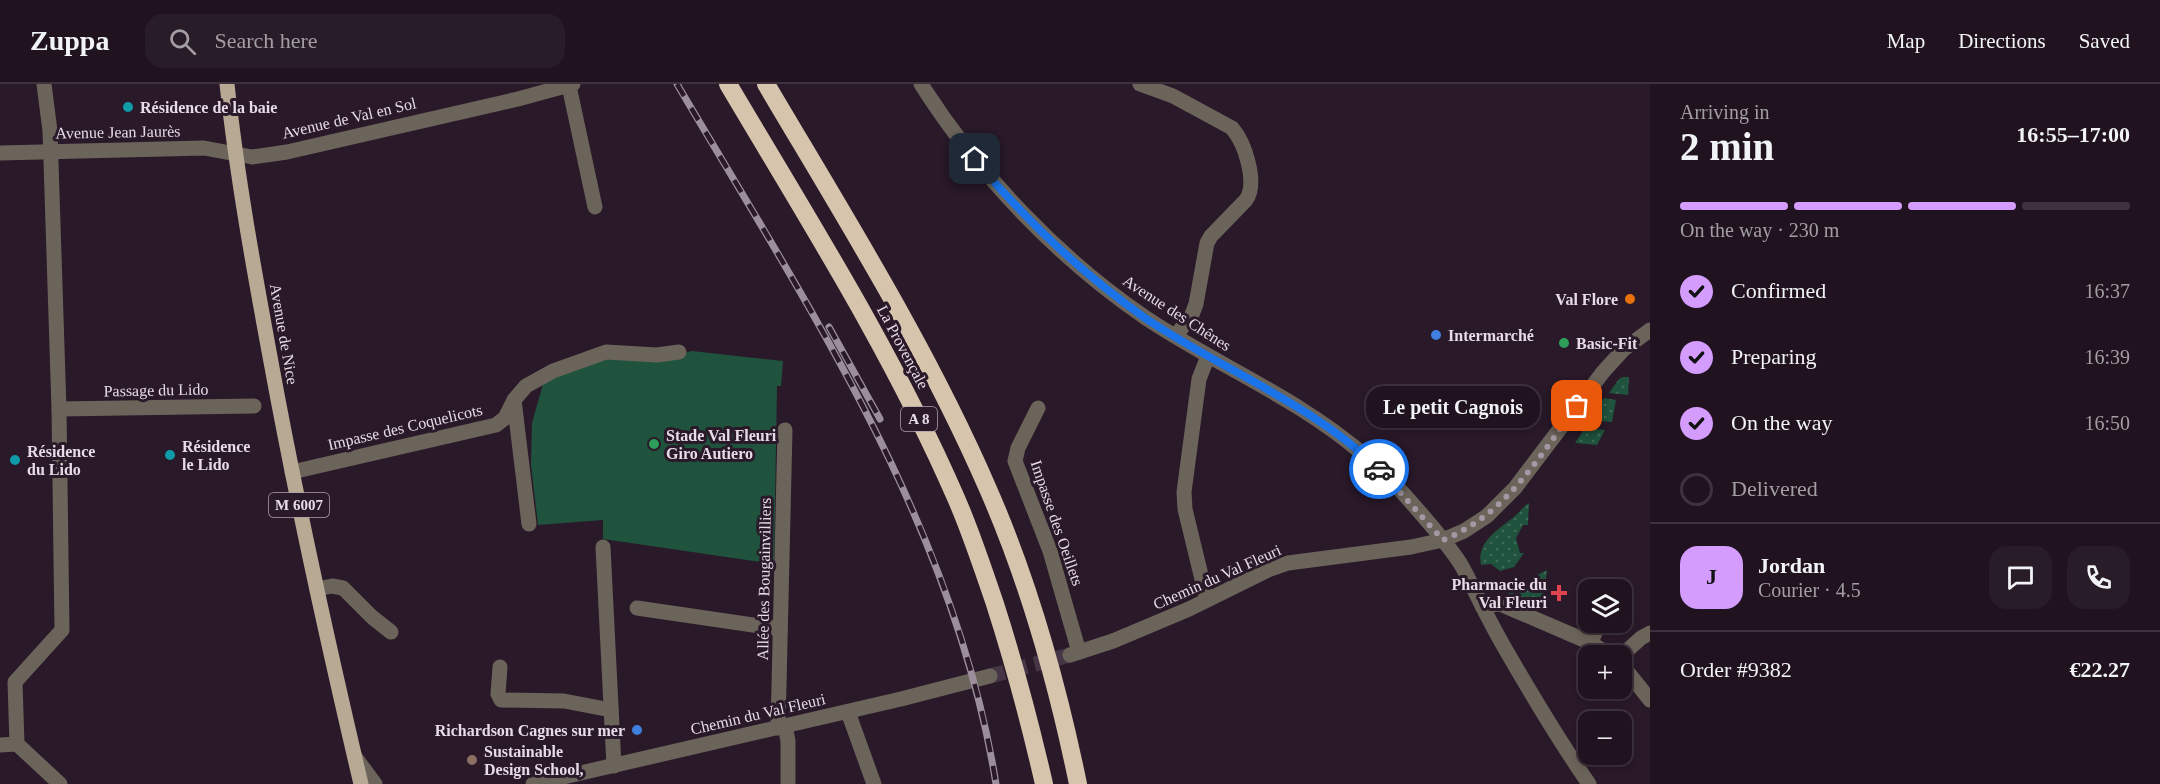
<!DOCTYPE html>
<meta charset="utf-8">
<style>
:root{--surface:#20131f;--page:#281c28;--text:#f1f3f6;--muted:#a29ea4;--line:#3d323d;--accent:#d39cfd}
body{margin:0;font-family:"Times New Roman",serif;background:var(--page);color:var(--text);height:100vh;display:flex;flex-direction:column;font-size:22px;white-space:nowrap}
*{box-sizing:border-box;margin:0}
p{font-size:20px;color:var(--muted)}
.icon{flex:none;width:33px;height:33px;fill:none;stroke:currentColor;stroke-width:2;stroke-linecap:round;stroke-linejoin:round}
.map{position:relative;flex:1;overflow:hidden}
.side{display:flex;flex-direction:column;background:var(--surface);width:510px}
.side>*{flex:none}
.buttons{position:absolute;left:1578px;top:495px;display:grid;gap:12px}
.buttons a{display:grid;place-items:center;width:54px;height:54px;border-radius:12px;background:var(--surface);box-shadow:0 3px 9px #0003,0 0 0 2px var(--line);font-size:30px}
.pin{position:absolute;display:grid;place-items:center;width:51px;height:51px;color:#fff;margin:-26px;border-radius:12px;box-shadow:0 3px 9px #0006}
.courier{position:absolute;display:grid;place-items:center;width:60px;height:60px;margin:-30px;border:4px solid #1a73e8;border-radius:50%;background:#fff;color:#222;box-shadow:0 2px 8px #0007}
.bubble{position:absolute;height:42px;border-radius:18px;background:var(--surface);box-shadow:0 3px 9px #0003,0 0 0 2px var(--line);font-size:20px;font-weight:800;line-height:42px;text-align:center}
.overview em{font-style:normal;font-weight:800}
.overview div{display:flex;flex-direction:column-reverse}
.overview{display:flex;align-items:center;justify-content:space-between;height:102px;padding:0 30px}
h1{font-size:39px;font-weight:800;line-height:45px}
.bar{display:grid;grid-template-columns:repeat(4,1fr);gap:9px 6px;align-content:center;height:72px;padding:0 30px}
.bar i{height:8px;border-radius:4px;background:var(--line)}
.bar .current{background:var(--accent)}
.bar p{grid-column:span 4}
.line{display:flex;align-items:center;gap:15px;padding:0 30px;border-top:2px solid var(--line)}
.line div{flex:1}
.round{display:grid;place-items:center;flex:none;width:63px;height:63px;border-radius:18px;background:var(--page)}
ol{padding:0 30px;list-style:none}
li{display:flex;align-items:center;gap:18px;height:66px}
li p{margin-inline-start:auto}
li .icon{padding:6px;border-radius:50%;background:var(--accent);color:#111;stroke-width:4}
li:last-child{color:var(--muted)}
li i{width:33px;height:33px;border:3px solid var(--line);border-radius:50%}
header{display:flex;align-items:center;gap:36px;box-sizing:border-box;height:84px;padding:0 30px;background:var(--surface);border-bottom:2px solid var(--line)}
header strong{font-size:28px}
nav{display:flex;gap:33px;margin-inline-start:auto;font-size:21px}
.search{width:420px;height:54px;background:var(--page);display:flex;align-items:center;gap:15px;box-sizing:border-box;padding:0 21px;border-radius:18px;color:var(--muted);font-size:22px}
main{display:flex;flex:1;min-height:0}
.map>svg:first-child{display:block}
</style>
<header>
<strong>Zuppa</strong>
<div class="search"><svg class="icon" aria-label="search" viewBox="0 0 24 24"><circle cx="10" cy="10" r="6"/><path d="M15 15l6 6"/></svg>Search here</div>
<nav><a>Map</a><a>Directions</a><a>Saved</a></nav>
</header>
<main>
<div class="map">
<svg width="1650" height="700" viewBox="0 0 1650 700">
<defs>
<pattern id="grass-dots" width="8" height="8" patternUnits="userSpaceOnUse" patternTransform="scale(1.5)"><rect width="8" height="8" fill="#1f533d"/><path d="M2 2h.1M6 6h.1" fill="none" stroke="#406b59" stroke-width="1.8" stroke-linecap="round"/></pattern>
</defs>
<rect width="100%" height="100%" fill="#2a1929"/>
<g fill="url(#grass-dots)">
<polygon points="1623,293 1629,293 1628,311 1609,309 1619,295"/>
<polygon points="1604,314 1616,316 1612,338 1589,336"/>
<polygon points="1585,344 1605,346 1597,361 1575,359"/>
<path d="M1529 419 1528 441H1523L1516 454 1520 469H1524L1514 483 1500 487 1491 480 1481 481C1476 457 1500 445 1515 432 1520 428 1523 422 1529 419Z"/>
<polygon points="1547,486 1543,520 1541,526 1488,499 1506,505 1525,506 1535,492"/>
</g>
<polygon fill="#1f533d" points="692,267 783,277 781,302 777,302 774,480 603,455 603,436 538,441 531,381 532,339 545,293 608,272 663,274"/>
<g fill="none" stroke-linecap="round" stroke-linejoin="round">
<polyline stroke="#463645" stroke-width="15" stroke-dasharray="15 8" stroke-linecap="butt" points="990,592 1070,571"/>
<g stroke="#6b645a" stroke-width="15">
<path d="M921 0C978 90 1058 174 1146 234 1218 282 1298 314 1364 371 1390 393 1413 420 1435 446 1445 459 1457 472 1464 486 1477 511 1489 537 1503 561 1530 608 1558 655 1589 700"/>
<path d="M1140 0 1173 12 1232 44C1245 59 1258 99 1246 116L1211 152 1207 159 1196 220 1191 233 1175 252"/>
<polyline points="569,2 595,123"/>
<polyline points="0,69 204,64 252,73 287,68 518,15 573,0"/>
<polyline points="514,316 529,440"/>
<polyline points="1038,324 1018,364 1015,377 1050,467 1079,568"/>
<polyline points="59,325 254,322"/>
<polyline points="292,388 496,341 505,334 514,316 526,302 553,287 606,268 657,271 679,268"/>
<polyline points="603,463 614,682"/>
<polyline points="317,505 332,502 343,504 372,533 391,548"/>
<polyline points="1207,516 1185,425 1184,408 1199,295 1208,272"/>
<polyline points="1482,522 1499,520 1505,522 1591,559 1611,572"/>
<polyline points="637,524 780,545"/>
<polyline points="1591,559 1599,538"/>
<polyline points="1070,571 1113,557 1189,525 1268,486 1288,479 1411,463 1443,456 1464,447 1487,432 1515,404 1603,288 1624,265 1650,246"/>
<polyline points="1621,572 1641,554 1650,549"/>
<polyline points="1622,581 1650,616"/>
<polyline points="500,583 498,610 501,616 564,617 611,626"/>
<polyline points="848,628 874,700"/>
<polyline points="785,642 788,657 788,700"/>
<polyline points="778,644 785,346"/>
<polyline points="17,660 60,700"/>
<polyline points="0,661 17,660 15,598 62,546 59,325 50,47 44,0"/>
<polyline points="355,673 375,700"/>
<polyline points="533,700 901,615 990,592"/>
</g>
<path stroke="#b8a995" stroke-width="15" d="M227 0C237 93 254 186 271 278 297 420 328 560 361 700"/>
<g stroke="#d7c4ac" stroke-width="18">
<path d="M728 0C808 135 893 269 956 414 971 448 983 485 995 520 1014 579 1030 639 1044 700"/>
<path d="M766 0C844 132 927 264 988 405 1028 496 1058 603 1078 700"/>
</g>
<defs>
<g id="rail">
<path d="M677 0C807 221 955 442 996 700"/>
<polyline points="829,243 880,335"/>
</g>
</defs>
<use href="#rail" stroke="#9c8e9b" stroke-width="7"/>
<use href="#rail" stroke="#2a1929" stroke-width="4.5" stroke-dasharray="14" stroke-linecap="butt"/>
</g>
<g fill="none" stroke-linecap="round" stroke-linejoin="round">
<path stroke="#a597a4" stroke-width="6" stroke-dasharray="0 10.8" d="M1379 385 1443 456C1507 430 1537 375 1577 322"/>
<path stroke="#1a73e8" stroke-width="8" d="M975 75C986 88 996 101 1008 113 1049 158 1096 199 1145 234 1222 286 1311 319 1379 385"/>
</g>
<g fill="#0f9aa8" stroke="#2a1929" stroke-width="2">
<circle cx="128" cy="23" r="6"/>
<circle cx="170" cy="371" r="6"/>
<circle cx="15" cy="376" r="6"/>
</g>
<circle fill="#e8710a" stroke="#2a1929" stroke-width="2" cx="1630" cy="215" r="6"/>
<g fill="#3f7fe0" stroke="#2a1929" stroke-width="2">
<circle cx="1436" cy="251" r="6"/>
<circle cx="637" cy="646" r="6"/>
</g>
<g fill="#2e9e5b" stroke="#2a1929" stroke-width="2">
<circle cx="1564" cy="259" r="6"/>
<circle cx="654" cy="360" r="6"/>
</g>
<path fill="#e0444e" stroke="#2a1929" stroke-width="2" d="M1556 500h6v6h6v6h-6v6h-6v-6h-6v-6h6z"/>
<circle fill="#8d6e63" stroke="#2a1929" stroke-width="2" cx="472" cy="676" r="6"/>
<g text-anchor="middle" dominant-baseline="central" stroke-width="6" stroke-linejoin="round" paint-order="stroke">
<g fill="#2a1929" stroke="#aea1ad" stroke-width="1.5">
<rect x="901" y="323" width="36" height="24" rx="4.5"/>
<rect x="269" y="409" width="60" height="24" rx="4.5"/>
</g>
<g font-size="15" font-weight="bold" fill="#e7dbe6">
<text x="919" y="335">A 8</text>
<text x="299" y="421">M 6007</text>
</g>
<g font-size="16" font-weight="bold" fill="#e7dbe6" stroke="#2a1929" text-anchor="start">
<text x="140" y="23">Résidence de la baie</text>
<text x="1618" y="215" text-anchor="end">Val Flore</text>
<text x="1448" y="251">Intermarché</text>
<text x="1576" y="259">Basic-Fit</text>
<text x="666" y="351">Stade Val Fleuri<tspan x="666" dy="18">Giro Autiero</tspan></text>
<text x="182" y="362">Résidence<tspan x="182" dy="18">le Lido</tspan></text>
<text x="27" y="367">Résidence<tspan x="27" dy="18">du Lido</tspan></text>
<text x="1547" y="500" text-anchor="end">Pharmacie du<tspan x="1547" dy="18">Val Fleuri</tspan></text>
<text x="625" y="646" text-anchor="end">Richardson Cagnes sur mer</text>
<text x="484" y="667">Sustainable<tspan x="484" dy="18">Design School,</tspan></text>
</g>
<g font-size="16" fill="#e7dbe6" stroke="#2a1929">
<text transform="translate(349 34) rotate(-13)">Avenue de Val en Sol</text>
<text transform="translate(118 48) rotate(-1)">Avenue Jean Jaurès</text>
<text transform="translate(1177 229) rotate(33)">Avenue des Chênes</text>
<text transform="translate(284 250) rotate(80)">Avenue de Nice</text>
<text transform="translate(903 263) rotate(62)">La Provençale</text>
<text transform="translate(156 306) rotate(-1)">Passage du Lido</text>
<text transform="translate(405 343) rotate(-13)">Impasse des Coquelicots</text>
<text transform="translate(1057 439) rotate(71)">Impasse des Oeillets</text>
<text transform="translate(1217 493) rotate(-24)">Chemin du Val Fleuri</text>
<text transform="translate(764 495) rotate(-89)">Allée des Bougainvilliers</text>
<text transform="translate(758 630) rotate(-13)">Chemin du Val Fleuri</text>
</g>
</g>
</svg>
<div class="buttons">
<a><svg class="icon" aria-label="layers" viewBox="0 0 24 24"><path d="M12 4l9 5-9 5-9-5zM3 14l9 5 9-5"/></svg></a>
<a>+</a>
<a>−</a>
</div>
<div class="pin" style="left:1577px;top:322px;background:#ea580c"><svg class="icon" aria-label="bag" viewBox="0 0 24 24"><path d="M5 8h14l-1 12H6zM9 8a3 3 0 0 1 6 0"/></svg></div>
<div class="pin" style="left:975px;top:75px;background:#1f2937"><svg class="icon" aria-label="home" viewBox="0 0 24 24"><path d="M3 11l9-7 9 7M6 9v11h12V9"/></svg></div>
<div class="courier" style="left:1379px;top:385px"><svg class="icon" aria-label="car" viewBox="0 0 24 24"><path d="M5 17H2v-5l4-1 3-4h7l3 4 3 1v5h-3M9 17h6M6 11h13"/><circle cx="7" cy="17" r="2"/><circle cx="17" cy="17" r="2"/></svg></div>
<div class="bubble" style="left:1366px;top:302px;width:174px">Le petit Cagnois</div>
</div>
<section class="side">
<div class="overview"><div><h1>2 min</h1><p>Arriving in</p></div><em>16:55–17:00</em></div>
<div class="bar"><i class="current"></i><i class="current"></i><i class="current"></i><i></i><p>On the way · 230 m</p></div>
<ol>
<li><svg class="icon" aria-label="check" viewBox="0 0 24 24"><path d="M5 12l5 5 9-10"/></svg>Confirmed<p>16:37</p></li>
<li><svg class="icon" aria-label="check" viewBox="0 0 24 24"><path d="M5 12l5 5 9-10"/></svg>Preparing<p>16:39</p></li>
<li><svg class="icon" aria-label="check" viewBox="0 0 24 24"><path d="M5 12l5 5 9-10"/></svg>On the way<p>16:50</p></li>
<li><i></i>Delivered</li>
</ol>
<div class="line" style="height:108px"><b class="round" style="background:var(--accent);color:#111">J</b><div><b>Jordan</b><p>Courier · 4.5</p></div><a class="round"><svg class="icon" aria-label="chat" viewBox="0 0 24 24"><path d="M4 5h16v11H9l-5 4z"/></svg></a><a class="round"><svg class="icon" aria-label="phone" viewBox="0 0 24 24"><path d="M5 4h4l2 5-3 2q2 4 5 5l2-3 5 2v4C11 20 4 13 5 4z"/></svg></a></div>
<div class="line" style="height:78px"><div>Order #9382</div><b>€22.27</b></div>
</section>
</main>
